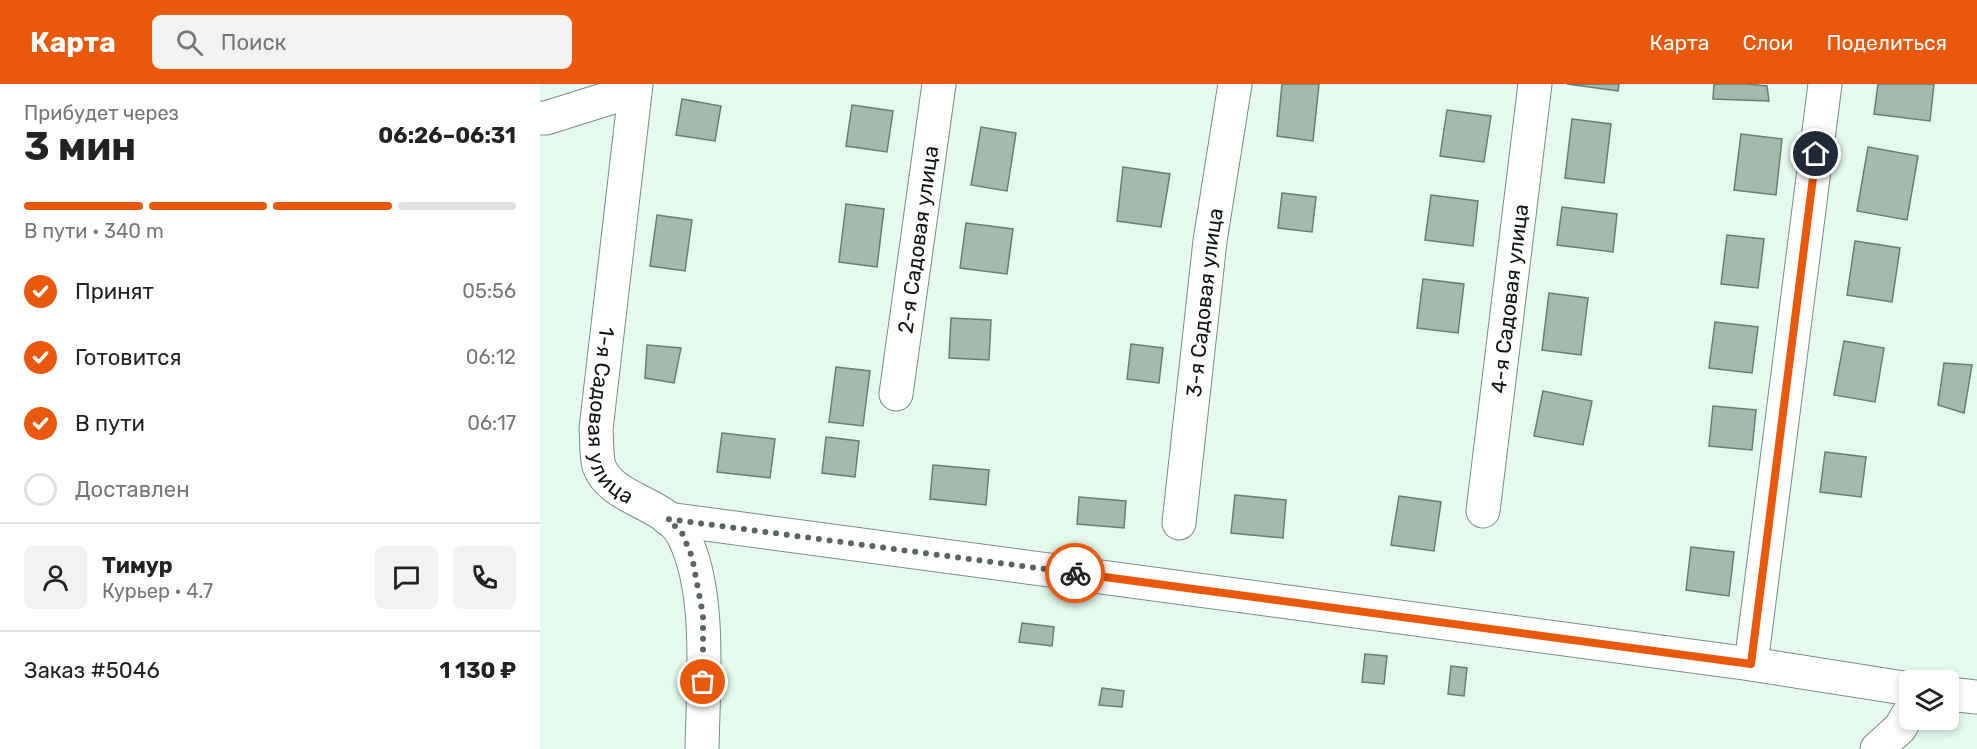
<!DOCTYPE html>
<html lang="ru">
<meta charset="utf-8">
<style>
:root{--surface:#fff;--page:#f2f2f2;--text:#222;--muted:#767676;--line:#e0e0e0;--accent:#ea580c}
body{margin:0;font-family:Rubik,sans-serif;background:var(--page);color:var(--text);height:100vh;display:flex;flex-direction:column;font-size:22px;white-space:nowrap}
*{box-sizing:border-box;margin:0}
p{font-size:20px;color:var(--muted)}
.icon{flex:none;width:33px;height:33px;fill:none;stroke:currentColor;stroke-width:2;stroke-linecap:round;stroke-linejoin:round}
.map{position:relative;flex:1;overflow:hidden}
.drawer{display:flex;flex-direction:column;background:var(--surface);width:540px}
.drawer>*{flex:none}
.fabs{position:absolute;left:1359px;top:586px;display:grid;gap:12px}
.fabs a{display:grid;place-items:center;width:60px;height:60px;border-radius:9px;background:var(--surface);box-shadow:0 3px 9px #0003;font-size:30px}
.pin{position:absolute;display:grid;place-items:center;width:51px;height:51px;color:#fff;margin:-26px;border:3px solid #fff;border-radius:50%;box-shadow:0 2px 6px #0007}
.courier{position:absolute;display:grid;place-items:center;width:60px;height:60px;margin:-30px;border:4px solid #ea580c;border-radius:50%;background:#fff;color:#222;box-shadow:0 2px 8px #0007}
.headline em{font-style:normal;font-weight:700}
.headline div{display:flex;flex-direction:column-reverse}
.headline{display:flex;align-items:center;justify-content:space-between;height:102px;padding:0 24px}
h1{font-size:39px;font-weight:700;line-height:45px}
.bar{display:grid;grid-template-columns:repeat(4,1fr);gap:9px 6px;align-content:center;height:72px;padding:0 24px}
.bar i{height:8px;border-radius:4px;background:var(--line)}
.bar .selected{background:var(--accent)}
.bar p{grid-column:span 4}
.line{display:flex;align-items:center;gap:15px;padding:0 24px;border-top:2px solid var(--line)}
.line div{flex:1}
.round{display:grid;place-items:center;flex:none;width:63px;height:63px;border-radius:9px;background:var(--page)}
ol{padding:0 24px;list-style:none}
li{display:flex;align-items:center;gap:18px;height:66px}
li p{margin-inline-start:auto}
li .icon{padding:6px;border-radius:50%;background:var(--accent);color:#fff;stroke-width:4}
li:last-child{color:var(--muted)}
li i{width:33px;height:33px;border:3px solid var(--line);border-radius:50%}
header{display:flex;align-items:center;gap:36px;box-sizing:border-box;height:84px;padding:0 30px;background:var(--accent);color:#fff}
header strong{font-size:28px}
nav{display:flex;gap:33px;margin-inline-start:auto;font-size:21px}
.search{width:420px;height:54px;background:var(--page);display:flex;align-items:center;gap:15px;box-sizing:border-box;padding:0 21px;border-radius:9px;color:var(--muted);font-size:22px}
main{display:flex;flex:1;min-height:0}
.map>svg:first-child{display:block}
</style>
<header>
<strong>Карта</strong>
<div class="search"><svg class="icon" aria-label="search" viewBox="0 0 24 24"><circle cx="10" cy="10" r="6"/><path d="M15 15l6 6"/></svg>Поиск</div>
<nav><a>Карта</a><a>Слои</a><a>Поделиться</a></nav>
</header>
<main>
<section class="drawer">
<div class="headline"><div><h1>3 мин</h1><p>Прибудет через</p></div><em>06:26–06:31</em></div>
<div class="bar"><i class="selected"></i><i class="selected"></i><i class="selected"></i><i></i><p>В пути · 340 m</p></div>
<ol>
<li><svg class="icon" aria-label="check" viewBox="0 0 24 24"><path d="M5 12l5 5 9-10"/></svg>Принят<p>05:56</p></li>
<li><svg class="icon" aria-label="check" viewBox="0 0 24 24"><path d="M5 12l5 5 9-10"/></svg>Готовится<p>06:12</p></li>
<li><svg class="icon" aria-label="check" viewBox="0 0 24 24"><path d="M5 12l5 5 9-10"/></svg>В пути<p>06:17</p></li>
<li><i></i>Доставлен</li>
</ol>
<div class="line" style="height:108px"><a class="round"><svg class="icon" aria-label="person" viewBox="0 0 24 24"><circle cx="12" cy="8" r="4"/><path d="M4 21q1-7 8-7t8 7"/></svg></a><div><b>Тимур</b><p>Курьер · 4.7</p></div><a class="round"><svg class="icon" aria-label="chat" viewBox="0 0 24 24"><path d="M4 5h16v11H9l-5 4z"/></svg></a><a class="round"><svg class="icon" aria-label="phone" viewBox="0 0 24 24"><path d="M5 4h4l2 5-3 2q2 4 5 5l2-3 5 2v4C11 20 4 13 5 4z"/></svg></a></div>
<div class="line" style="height:78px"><div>Заказ #5046</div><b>1 130 ₽</b></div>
</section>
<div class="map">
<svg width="1437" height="665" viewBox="0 0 1437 665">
<rect width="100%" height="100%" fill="#e4faef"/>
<g fill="#a5baaf" stroke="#6a7d73" stroke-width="1.5">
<polygon points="742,0 779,0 773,57 737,52"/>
<polygon points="1027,0 1079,0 1078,7"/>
<polygon points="1174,0 1208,0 1227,2 1229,17 1173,15"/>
<polygon points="1338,0 1394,0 1390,37 1334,30"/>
<polygon points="142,15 181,22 175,57 136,51"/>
<polygon points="312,21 353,27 347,68 306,62"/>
<polygon points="907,26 951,32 944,78 900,72"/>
<polygon points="1032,35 1071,40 1064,99 1025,94"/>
<polygon points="441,43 476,49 467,107 431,101"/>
<polygon points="1201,50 1242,55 1236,111 1194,106"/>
<polygon points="1328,63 1378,72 1367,136 1317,127"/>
<polygon points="583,83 630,90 621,143 577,137"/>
<polygon points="742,109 776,113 772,148 738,144"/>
<polygon points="891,111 938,117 933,162 885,156"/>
<polygon points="306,120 344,125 337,183 299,178"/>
<polygon points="1022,123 1077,130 1073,168 1017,161"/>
<polygon points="117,131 152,136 145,187 110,182"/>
<polygon points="426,139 473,145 467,190 420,184"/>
<polygon points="1187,151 1224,155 1218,204 1181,200"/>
<polygon points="1315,157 1360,164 1352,218 1307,211"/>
<polygon points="883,195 924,200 918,249 877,244"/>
<polygon points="1009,209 1048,214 1041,271 1002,266"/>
<polygon points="411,234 451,236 449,276 409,274"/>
<polygon points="1175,238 1218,243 1212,289 1169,284"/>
<polygon points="1304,257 1344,264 1335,318 1294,311"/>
<polygon points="591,260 623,264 619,299 587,295"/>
<polygon points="107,261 141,264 134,299 105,294"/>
<polygon points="1404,279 1432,281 1424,329 1398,321"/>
<polygon points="296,283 330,287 323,342 289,338"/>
<polygon points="1003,307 1052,317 1043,361 994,352"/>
<polygon points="1173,322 1216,326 1212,366 1169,362"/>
<polygon points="182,349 235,355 230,394 177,388"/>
<polygon points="286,353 319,357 315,393 282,389"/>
<polygon points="1285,368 1326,373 1321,413 1280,408"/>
<polygon points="393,381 449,386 446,421 390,415"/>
<polygon points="695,411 746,416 743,454 691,449"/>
<polygon points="859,412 901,418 894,467 851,461"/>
<polygon points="539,413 586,417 584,444 537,440"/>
<polygon points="1151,463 1194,468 1189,512 1146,506"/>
<polygon points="482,539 514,543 512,562 479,558"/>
<polygon points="825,570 847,572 844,600 822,598"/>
<polygon points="911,582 927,584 924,612 908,610"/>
<polygon points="562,604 584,607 582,623 559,621"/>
</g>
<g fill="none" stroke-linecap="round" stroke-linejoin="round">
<defs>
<g id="minor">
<path id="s1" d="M96 0 56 345C57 356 56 371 59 382 71 416 125 418 143 451 172 507 163 602 162 665"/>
<polyline points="0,34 6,34 95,6"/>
<path id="s2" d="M356 310 399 0"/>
<path id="s3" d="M943 427 995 0"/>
<polyline points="128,435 1211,580 1370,605"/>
<path id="s4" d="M639 439 670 157 695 0"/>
<polyline points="1211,580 1285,0"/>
<polyline points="1408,610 1437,613"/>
<polyline points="1337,665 1360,644 1370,627"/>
</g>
</defs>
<use href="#minor" stroke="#7a8d84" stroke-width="35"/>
<use href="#minor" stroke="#fff" stroke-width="33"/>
</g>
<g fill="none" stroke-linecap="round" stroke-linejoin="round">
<polyline stroke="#59665f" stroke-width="6" stroke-dasharray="0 10.8" points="163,598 163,531 152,473 142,449 128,435 535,489"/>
<polyline stroke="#ea580c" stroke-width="8" points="535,489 1211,580 1276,70"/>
</g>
<g text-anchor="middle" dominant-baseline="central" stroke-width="5" stroke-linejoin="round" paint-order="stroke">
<g font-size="21" fill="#0e1612" stroke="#fff">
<text stroke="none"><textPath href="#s2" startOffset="156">2-я Садовая улица</textPath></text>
<text stroke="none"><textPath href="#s3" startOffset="214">4-я Садовая улица</textPath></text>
<text stroke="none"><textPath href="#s4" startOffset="222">3-я Садовая улица</textPath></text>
<text stroke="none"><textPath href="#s1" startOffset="338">1-я Садовая улица</textPath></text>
</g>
</g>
</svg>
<div class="fabs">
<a><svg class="icon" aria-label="layers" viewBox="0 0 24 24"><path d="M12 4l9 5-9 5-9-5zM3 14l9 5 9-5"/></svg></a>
</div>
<div class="pin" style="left:163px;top:598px;background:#ea580c"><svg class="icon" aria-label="bag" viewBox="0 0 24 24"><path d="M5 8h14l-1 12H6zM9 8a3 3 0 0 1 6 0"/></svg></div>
<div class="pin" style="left:1276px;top:70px;background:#1f2937"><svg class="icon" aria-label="home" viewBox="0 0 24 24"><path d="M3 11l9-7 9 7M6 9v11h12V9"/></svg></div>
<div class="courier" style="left:535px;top:489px"><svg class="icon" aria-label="bike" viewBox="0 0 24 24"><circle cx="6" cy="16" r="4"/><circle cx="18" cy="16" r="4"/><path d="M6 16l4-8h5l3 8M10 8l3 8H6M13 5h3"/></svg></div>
</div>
</main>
